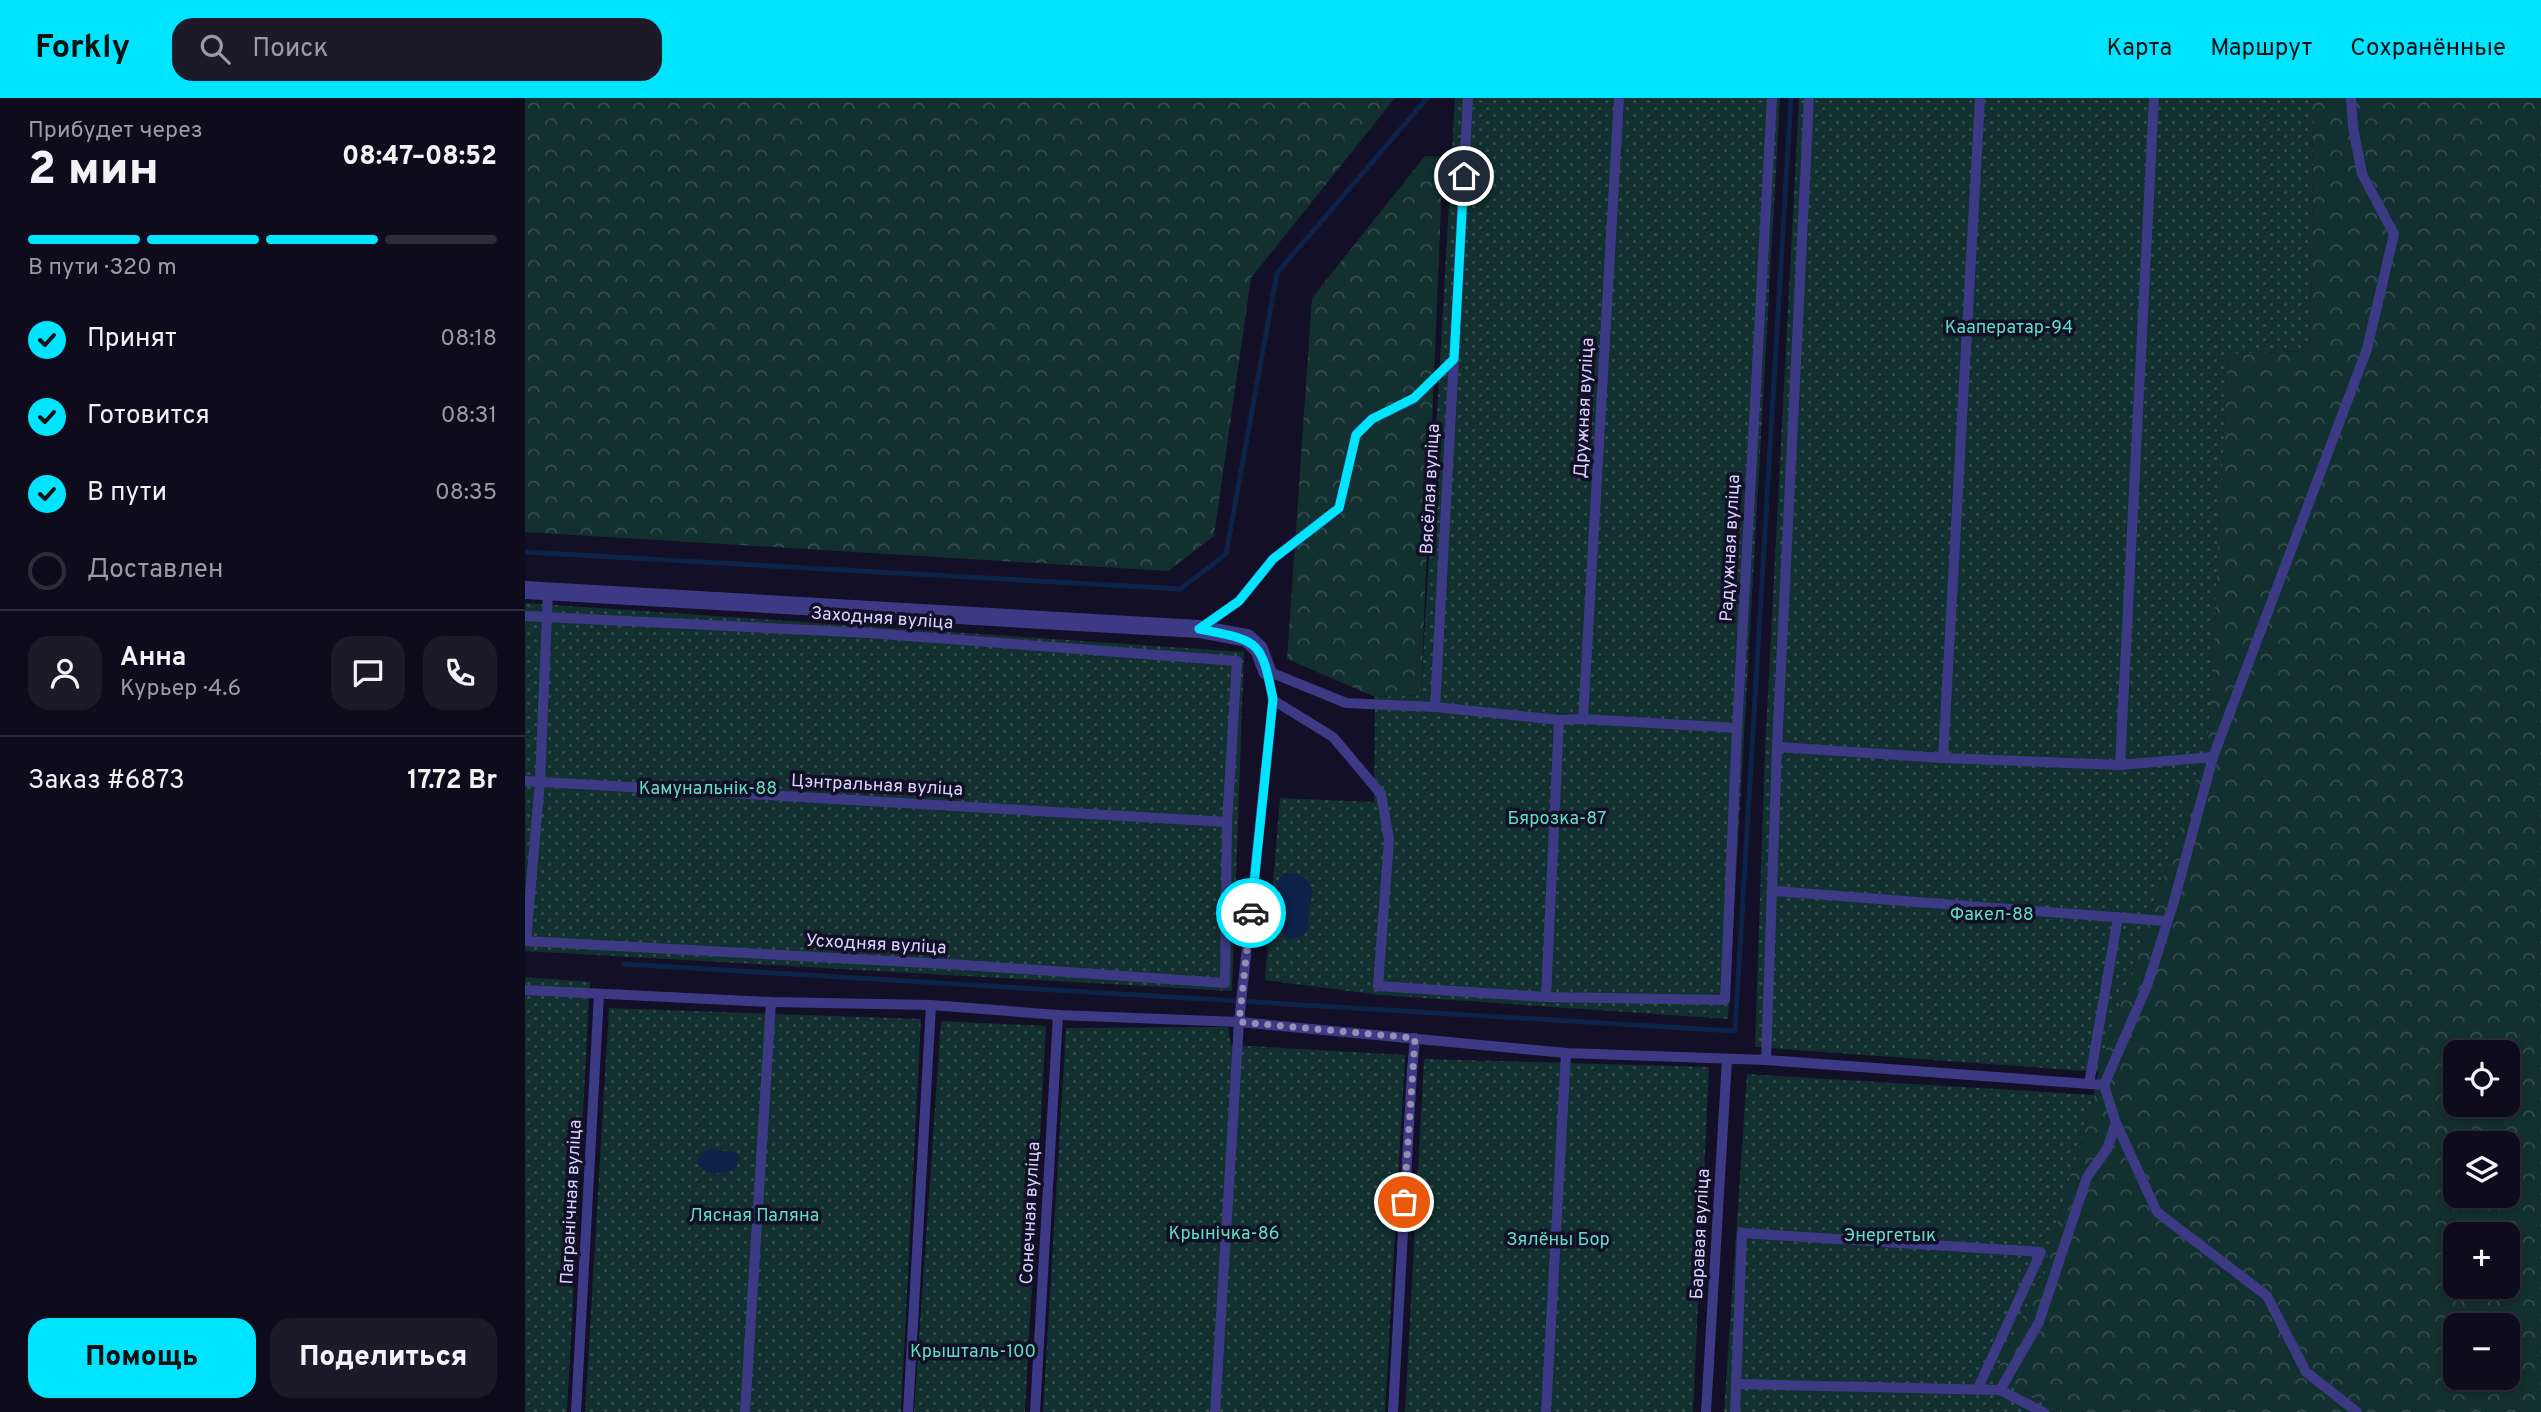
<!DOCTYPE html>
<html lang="ru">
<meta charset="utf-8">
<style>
:root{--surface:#0e0b1c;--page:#1c1929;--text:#f1f3f6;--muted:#9b9ba3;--line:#2e2b3b;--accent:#00e5ff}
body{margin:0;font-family:Overpass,sans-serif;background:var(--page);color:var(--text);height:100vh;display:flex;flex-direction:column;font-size:26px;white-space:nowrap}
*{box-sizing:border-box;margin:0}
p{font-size:23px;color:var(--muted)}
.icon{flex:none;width:38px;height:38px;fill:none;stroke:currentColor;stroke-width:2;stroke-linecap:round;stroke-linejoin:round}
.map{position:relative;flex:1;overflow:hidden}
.sheet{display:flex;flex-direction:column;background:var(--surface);width:525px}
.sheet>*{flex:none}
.tools{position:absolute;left:1918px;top:942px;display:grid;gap:14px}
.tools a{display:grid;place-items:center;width:77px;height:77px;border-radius:14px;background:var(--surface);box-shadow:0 4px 10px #0003,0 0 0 2px var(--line);font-size:35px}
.pin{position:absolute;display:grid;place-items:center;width:60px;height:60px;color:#fff;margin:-30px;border:4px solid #fff;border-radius:50%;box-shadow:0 2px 7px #0007}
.courier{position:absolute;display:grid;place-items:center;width:70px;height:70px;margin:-35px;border:5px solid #00e5ff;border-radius:50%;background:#fff;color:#222;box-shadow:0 2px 9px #0007}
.head em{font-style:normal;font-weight:800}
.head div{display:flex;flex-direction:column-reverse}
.head{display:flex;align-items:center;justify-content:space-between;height:119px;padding:0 28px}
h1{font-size:46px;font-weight:800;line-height:52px}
.bar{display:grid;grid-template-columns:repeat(4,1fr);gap:10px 7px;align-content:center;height:84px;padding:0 28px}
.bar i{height:9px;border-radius:5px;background:var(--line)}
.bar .selected{background:var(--accent)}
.bar p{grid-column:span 4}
.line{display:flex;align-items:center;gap:18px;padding:0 28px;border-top:2px solid var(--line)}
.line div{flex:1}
.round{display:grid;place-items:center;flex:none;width:74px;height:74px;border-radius:21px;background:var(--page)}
ol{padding:0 28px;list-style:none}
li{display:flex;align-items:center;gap:21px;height:77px}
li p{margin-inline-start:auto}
li .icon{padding:7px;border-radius:50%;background:var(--accent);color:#111;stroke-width:4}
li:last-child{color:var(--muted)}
li i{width:38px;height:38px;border:4px solid var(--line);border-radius:50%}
.action{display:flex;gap:14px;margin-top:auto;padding:14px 28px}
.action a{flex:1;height:80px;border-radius:21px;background:var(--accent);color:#111;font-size:28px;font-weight:800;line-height:80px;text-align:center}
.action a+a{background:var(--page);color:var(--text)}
header{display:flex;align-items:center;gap:42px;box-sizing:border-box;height:98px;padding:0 35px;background:var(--accent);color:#111}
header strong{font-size:33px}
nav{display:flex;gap:38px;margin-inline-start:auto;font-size:24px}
.search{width:490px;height:63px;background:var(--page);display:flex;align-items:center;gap:18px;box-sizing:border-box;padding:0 24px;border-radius:21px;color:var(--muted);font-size:26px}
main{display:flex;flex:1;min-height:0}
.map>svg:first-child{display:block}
</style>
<header>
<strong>Forkly</strong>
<div class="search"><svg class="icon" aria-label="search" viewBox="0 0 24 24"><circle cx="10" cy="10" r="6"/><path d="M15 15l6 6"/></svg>Поиск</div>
<nav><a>Карта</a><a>Маршрут</a><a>Сохранённые</a></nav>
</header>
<main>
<section class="sheet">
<div class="head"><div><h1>2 мин</h1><p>Прибудет через</p></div><em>08:47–08:52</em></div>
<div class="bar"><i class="selected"></i><i class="selected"></i><i class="selected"></i><i></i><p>В пути · 320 m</p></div>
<ol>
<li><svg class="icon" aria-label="check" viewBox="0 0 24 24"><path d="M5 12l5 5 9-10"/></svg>Принят<p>08:18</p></li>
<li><svg class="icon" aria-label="check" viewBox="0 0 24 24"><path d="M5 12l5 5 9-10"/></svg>Готовится<p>08:31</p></li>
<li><svg class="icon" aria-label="check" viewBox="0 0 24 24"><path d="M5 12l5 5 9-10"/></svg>В пути<p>08:35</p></li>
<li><i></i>Доставлен</li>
</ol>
<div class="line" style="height:126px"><a class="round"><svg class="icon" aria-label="person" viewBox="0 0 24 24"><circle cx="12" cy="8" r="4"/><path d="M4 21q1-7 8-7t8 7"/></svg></a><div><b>Анна</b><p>Курьер · 4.6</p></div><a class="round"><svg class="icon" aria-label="chat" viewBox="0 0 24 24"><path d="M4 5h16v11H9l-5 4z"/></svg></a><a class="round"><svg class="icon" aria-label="phone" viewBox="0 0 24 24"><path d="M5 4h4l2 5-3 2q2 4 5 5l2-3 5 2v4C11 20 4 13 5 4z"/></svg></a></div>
<div class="line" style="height:91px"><div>Заказ #6873</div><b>17.72 Br</b></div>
<div class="action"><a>Помощь</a><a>Поделиться</a></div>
</section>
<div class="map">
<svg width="2016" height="1314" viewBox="0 0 2016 1314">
<defs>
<pattern id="forest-crowns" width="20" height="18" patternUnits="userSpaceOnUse" patternTransform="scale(1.75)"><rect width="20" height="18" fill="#12302f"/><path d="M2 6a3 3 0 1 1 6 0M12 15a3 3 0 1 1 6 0" fill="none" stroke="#344d4e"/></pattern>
<pattern id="park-dots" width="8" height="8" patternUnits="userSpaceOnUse" patternTransform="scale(1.75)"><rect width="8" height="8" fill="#12302f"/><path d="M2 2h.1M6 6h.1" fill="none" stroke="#344d4e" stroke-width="1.8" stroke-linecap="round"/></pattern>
</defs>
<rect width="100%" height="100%" fill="#130f26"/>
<g fill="url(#forest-crowns)" fill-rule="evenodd">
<polygon points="0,0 870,0 726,180 689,438 643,473 0,434"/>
<path d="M1788 0H2016V1314H1538L1470 1277 1518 1174 1569 997 1573 974 1683 644 1703 256 1784 253 1787 174ZM1930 954H1983V1006H1930ZM1930 1045H1983V1097H1930ZM1930 1136H1983V1188H1930ZM1930 1227H1983V1279H1930Z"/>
<polygon points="900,58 918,59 896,597 850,599 762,561 787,200"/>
</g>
<g fill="url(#park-dots)">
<polygon points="930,0 1255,0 1203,921 854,897 740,882 755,700 849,704 850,599 896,597"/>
<polygon points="1274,0 1788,0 1787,174 1784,253 1703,256 1683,644 1573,974 1230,949 1240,653"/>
<polygon points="0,505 719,554 707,893 0,853"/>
<polygon points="0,879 65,884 42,1314 0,1314"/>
<polygon points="84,910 396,921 376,1314 60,1314"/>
<polygon points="416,923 521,928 500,1314 389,1314"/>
<polygon points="703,929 706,947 880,957 860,1314 518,1314 541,930"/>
<polygon points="899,961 1184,969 1168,1314 880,1314"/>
<polygon points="1222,976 1569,997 1518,1174 1470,1277 1538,1314 1199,1314"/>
</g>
<g fill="#0c2248">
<path d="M766 775 781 780 788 794 783 812V830L779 837 763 842C752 835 746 796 752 784 755 778 760 776 766 775Z"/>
<path d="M186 1051 212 1055 214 1060 210 1070C199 1077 180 1078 172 1065 175 1057 177 1053 186 1051Z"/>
</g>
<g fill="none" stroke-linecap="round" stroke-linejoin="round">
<g stroke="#0c2248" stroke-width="5">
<polyline points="0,454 655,491 701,456 752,175 902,0"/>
<polyline points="99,866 1210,933 1266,0"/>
</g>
<g stroke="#3d3a85" stroke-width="10">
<polyline points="0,518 344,535 712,563 702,724 700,885 439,867 0,843"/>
<polyline points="675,531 714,503 748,461 814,410 831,336 847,321 889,301 929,261"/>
<polyline points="742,573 821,605 910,609 943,0"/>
<polyline points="748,602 808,639 856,696 864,742 853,888 1021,899 1200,902 1212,630 1247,0"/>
<polyline points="910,609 1034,622 1058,621 1212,630"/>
<polyline points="1058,621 1094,0"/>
<polyline points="1252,649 1284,0"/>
<polyline points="1418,660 1455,0"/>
<polyline points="1595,667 1629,0"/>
<polyline points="0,683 702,724"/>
<polyline points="1249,793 1641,823"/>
<polyline points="1,843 15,683 23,493"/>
<polyline points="0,892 246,904 406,907 533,917 714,924 1041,955 1241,962 1252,649 1418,660 1595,667 1688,659"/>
<polyline points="1021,899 1034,622"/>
<polyline points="1241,962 1579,987"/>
<polyline points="1564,986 1593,819"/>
<polyline points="1591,1025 1632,1114 1742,1198 1781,1274 1832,1314"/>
<polyline points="1213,1286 1475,1292"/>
<polyline points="51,1314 74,896"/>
<polyline points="220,1314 246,904"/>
<polyline points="383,1314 406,907"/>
<polyline points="510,1314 533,917"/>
<polyline points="690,1314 714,924 748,602 742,573"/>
<polyline points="868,1314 887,973 890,940"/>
<polyline points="1021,1314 1041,955"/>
<polyline points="1181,1314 1202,961"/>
<polyline points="1210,1314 1217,1135 1516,1154 1452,1292"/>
<polyline points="1518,1314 1475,1292 1514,1224 1562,1079 1582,1051 1591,1025 1579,987 1622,888 1649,803 1688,659 1842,251 1869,136 1837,76 1828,29 1826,0"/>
</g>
<polyline stroke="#3d3a85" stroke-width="18" points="0,492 674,531 722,540 734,551 742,573"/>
</g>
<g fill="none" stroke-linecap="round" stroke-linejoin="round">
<polyline stroke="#948fb3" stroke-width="7" stroke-dasharray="0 12.6" points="726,815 714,924 890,940 879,1104"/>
<path stroke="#00e5ff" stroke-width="9" d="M726 815 748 601C736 540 733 543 674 531L714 503 748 461 814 410 831 337 847 321 889 300 929 261 939 78"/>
</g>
<g text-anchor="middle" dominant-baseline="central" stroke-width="7" stroke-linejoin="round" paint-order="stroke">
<g font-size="18" fill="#5fe0c0" stroke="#130f26">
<text x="1484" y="230">Кааператар-94</text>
<text x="183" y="691">Камунальнік-88</text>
<text x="1032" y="721">Бярозка-87</text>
<text x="1467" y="817">Факел-88</text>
<text x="229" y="1118">Лясная Паляна</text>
<text x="699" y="1136">Крынічка-86</text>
<text x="1365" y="1138">Энергетык</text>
<text x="1033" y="1142">Зялёны Бор</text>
<text x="448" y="1254">Крышталь-100</text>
</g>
<g font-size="18" fill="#d9d4ff" stroke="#130f26">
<text transform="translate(1060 310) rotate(-87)">Дружная вуліца</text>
<text transform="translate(906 391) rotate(-87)">Вясёлая вуліца</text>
<text transform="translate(1206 450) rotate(-87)">Радужная вуліца</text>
<text transform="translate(357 521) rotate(4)">Заходняя вуліца</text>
<text transform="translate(352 688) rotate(3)">Цэнтральная вуліца</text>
<text transform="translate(351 847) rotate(3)">Усходняя вуліца</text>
<text transform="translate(47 1104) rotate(-87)">Пагранічная вуліца</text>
<text transform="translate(506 1115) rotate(-87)">Сонечная вуліца</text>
<text transform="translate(1176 1136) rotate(-87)">Баравая вуліца</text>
</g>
</g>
</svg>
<div class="tools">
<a><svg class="icon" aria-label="locate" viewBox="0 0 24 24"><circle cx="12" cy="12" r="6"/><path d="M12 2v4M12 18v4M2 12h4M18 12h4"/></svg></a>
<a><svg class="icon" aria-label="layers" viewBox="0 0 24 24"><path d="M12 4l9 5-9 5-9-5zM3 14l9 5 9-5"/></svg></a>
<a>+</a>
<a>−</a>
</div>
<div class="pin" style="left:879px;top:1104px;background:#ea580c"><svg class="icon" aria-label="bag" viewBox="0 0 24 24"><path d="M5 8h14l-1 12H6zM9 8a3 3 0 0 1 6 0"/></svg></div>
<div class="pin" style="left:939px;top:78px;background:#1f2937"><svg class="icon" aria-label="home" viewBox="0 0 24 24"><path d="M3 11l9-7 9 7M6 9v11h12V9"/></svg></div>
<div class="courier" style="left:726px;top:815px"><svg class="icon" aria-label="car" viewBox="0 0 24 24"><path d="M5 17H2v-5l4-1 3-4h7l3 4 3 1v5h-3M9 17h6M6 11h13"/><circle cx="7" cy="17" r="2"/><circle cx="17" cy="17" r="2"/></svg></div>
</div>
</main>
